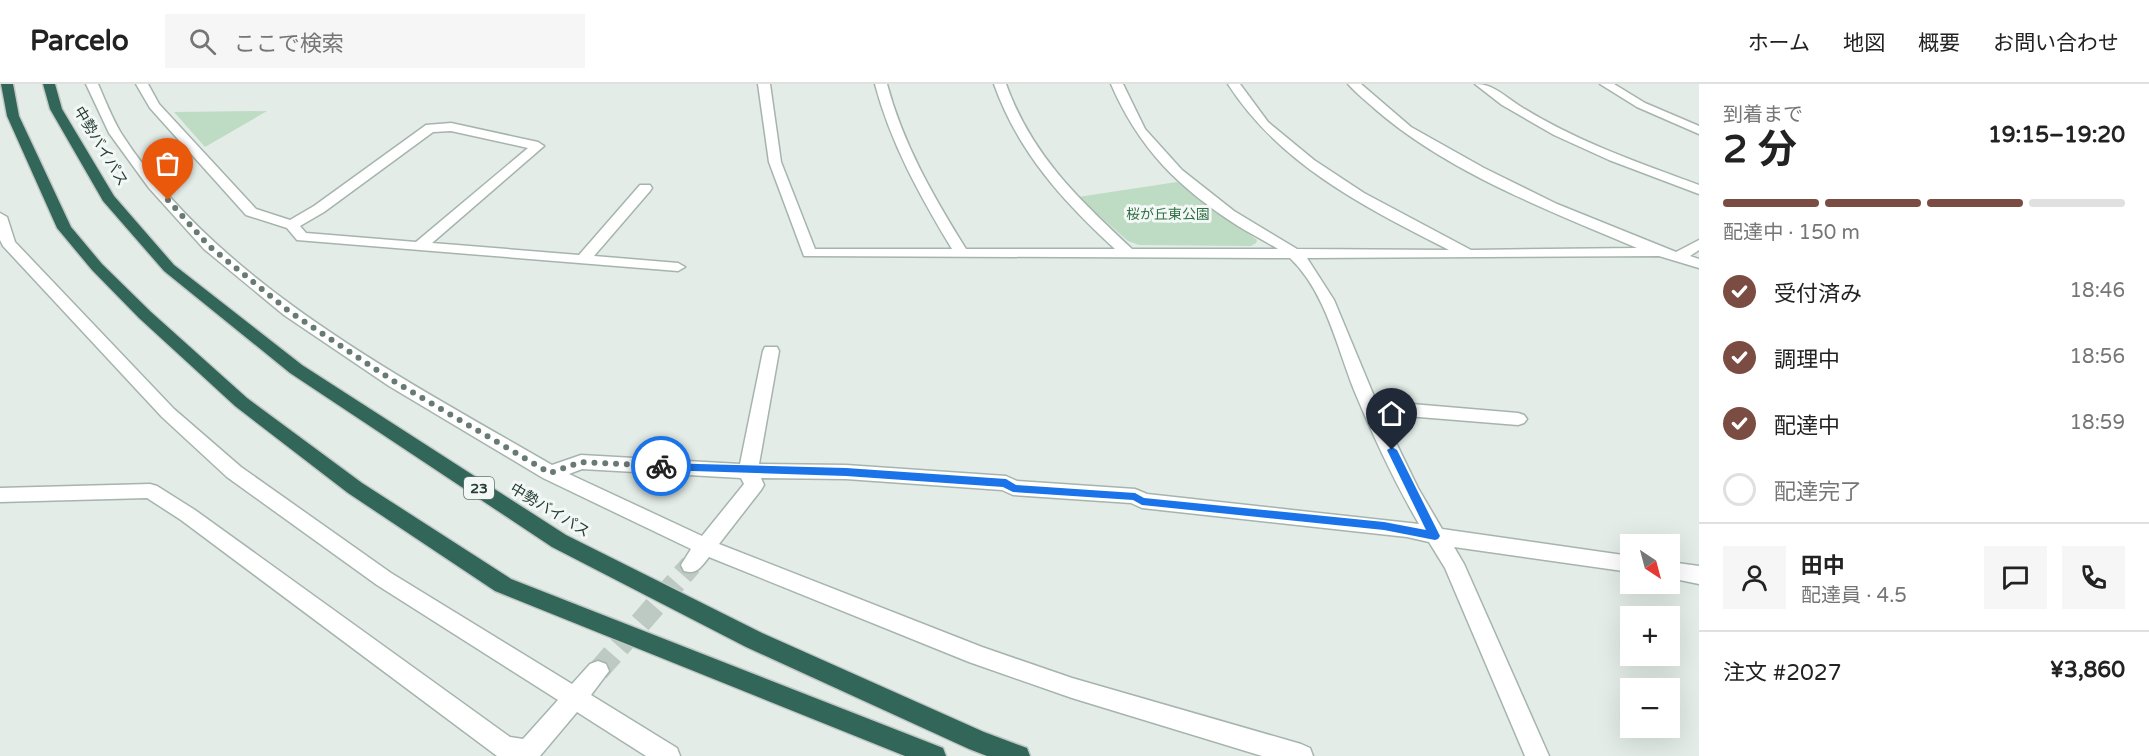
<!DOCTYPE html>
<html lang="ja">
<meta charset="utf-8">
<style>
:root{--surface:#fff;--page:#f6f6f6;--text:#222;--muted:#767676;--line:#e0e0e0;--accent:#7b4c41}
body{margin:0;font-family:"Varela Round","Noto Sans JP",sans-serif;background:var(--page);color:var(--text);height:100vh;display:flex;flex-direction:column;font-size:22px;white-space:nowrap}
*{box-sizing:border-box;margin:0}
p{font-size:20px;color:var(--muted)}
.icon{flex:none;width:33px;height:33px;fill:none;stroke:currentColor;stroke-width:2;stroke-linecap:round;stroke-linejoin:round}
.map{position:relative;flex:1;overflow:hidden}
.sheet{display:flex;flex-direction:column;background:var(--surface);width:450px}
.sheet>*{flex:none}
.needle{width:39px;rotate:144deg}
.controls{position:absolute;left:1620px;top:450px;display:grid;gap:12px}
.controls a{display:grid;place-items:center;width:60px;height:60px;border-radius:0px;background:var(--surface);box-shadow:0 6px 24px #0002;font-size:30px}
.pin{position:absolute;display:grid;place-items:center;width:51px;height:51px;color:#fff;margin:-62px -26px;border-radius:50% 50% 50% 0;rotate:-45deg;box-shadow:0 0 6px #0007}
.pin .icon{rotate:45deg}
.courier{position:absolute;display:grid;place-items:center;width:60px;height:60px;margin:-30px;border:4px solid #1a73e8;border-radius:50%;background:#fff;color:#222;box-shadow:0 2px 8px #0007}
.head em{font-style:normal;font-weight:700}
.head div{display:flex;flex-direction:column-reverse}
.head{display:flex;align-items:center;justify-content:space-between;height:102px;padding:0 24px}
h1{font-size:39px;font-weight:700;line-height:45px}
.bar{display:grid;grid-template-columns:repeat(4,1fr);gap:9px 6px;align-content:center;height:72px;padding:0 24px}
.bar i{height:8px;border-radius:4px;background:var(--line)}
.bar .on{background:var(--accent)}
.bar p{grid-column:span 4}
.line{display:flex;align-items:center;gap:15px;padding:0 24px;border-top:2px solid var(--line)}
.line div{flex:1}
.round{display:grid;place-items:center;flex:none;width:63px;height:63px;border-radius:0px;background:var(--page)}
ol{padding:0 24px;list-style:none}
li{display:flex;align-items:center;gap:18px;height:66px}
li p{margin-inline-start:auto}
li .icon{padding:6px;border-radius:50%;background:var(--accent);color:#fff;stroke-width:4}
li:last-child{color:var(--muted)}
li i{width:33px;height:33px;border:3px solid var(--line);border-radius:50%}
header{display:flex;align-items:center;gap:36px;box-sizing:border-box;height:84px;padding:0 30px;background:var(--surface);border-bottom:2px solid var(--line)}
header strong{font-size:28px}
nav{display:flex;gap:33px;margin-inline-start:auto;font-size:21px}
.search{width:420px;height:54px;background:var(--page);display:flex;align-items:center;gap:15px;box-sizing:border-box;padding:0 21px;border-radius:0px;color:var(--muted);font-size:22px}
main{display:flex;flex:1;min-height:0}
.map>svg:first-child{display:block}
</style>
<header>
<strong>Parcelo</strong>
<div class="search"><svg class="icon" aria-label="search" viewBox="0 0 24 24"><circle cx="10" cy="10" r="6"/><path d="M15 15l6 6"/></svg>ここで検索</div>
<nav><a>ホーム</a><a>地図</a><a>概要</a><a>お問い合わせ</a></nav>
</header>
<main>
<div class="map">
<svg width="1699" height="672" viewBox="0 0 1699 672">
<rect width="100%" height="100%" fill="#e3ece7"/>
<g fill="#bedbc4">
<polygon points="267,27 205,63 174,28"/>
<polygon points="1177,98 1257,156 1256,159 1251,162 1139,161 1128,157 1078,113"/>
</g>
<g fill="none" stroke-linecap="round" stroke-linejoin="round">
<polyline stroke="#bdc9c3" stroke-width="22" stroke-dasharray="22 10" stroke-linecap="butt" points="598,587 691,481"/>
<defs>
<g id="street">
<path d="M86 0H98C105 16 112 34 121 49 217 199 402 294 552 381L581 371 740 380 763 267 765 263H777L779 267 759 380 846 381 1006 392 1017 397 1135 405 1147 410 1419 440C1394 397 1373 352 1354 306 1337 263 1325 207 1290 174L804 172 769 78 758 0H770L781 78 815 165H952C920 112 891 60 875 0H887C903 60 933 112 966 165H1115C1063 117 1018 68 994 0H1006C1032 72 1078 114 1132 165H1278C1265 157 1251 150 1238 142 1179 104 1139 65 1111 0H1123L1145 45 1182 86 1234 127 1297 165 1449 166C1365 123 1280 81 1228 0H1240L1268 38 1314 76 1364 109 1471 166 1637 164C1548 126 1449 89 1375 25 1366 17 1356 9 1348 0H1361L1411 43 1484 84 1557 120 1676 168 1699 156V166L1690 172 1699 175V184L1659 172 1307 174 1334 216 1376 317 1518 329 1524 331 1527 335 1524 339 1518 341 1382 330 1418 404 1442 445 1630 472V488L1454 463 1464 480 1549 672H1525L1445 484 1429 458 1407 453 1142 424 1131 419 1013 411 1002 406 846 395 761 394 764 401 761 406 719 460 982 563 1072 594 1301 660 1310 664 1313 672H1262L1072 614 969 578 709 473C701 483 697 491 684 487L681 481 691 465 543 394 389 302 284 231 204 165 149 104 109 49ZM582 385 741 394 744 400 702 452 569 390Z"/>
<path d="M136 0H148L159 20 256 125 290 136 314 122 426 41 451 39 538 58 544 62 432 159 579 171 640 101H650L652 104 650 107 594 172 678 179 685 183 678 187 297 156 287 144 246 131 150 24ZM451 47 528 64 416 158 306 149 300 142 324 128 433 48Z"/>
<path d="M1475 0C1495 0 1506 14 1523 24 1578 58 1639 79 1699 101V110L1609 76 1554 51 1502 21Z"/>
<polygon points="1600,0 1614,0 1645,19 1699,42 1699,50 1637,23"/>
<polygon points="0,129 7,133 15,158 174,325 241,383 391,489 572,600 590,580 598,577 606,580 609,587 591,611 677,664 680,672 646,672 577,628 540,672 497,672 181,436 147,414 0,418 0,404 150,400 157,402 195,426 510,653 523,655 558,616 377,501 227,393 162,333 3,162 0,156"/>
<polygon points="1670,478 1699,482 1699,500 1670,494"/>
</g>
<g id="highway">
<polygon points="1,0 13,0 19,32 71,143 102,180 151,228 247,314 362,399 511,495 943,664 946,672 905,672 495,507 348,409 235,322 139,234 92,186 57,144 7,32"/>
<polygon points="43,0 55,0 62,25 114,112 174,181 302,281 566,451 762,549 984,648 1027,664 1030,672 987,672 969,665 746,563 552,463 290,289 164,187 103,117 50,25"/>
</g>
</defs>
<use href="#street" stroke="#a6b4ae" stroke-width="3"/>
<use href="#highway" stroke="#c2c8c6" stroke-width="3"/>
<use href="#street" fill="#fff" fill-rule="evenodd"/>
<use href="#highway" fill="#326659" fill-rule="evenodd"/>
</g>
<polygon fill="#1a73e8" points="1392,363 1397,366 1440,452 1438,455 1435,456 1384,446 1142,421 1133,416 1013,408 1003,403 846,392 661,386 656,382 661,379 846,384 1006,395 1016,401 1135,409 1144,414 1384,438 1426,446 1387,366"/>
<g fill="none" stroke-linecap="round" stroke-linejoin="round">
<polyline stroke="#677a73" stroke-width="6" stroke-dasharray="0 10.8" points="168,116 209,162 290,228 395,298 550,389 581,378 661,382"/>
</g>
<g text-anchor="middle" dominant-baseline="central" stroke-width="6" stroke-linejoin="round" paint-order="stroke">
<g font-size="14" fill="#316f46" stroke="#f3f8f6">
<text x="1168" y="130">桜が丘東公園</text>
</g>
<rect fill="#f3f8f6" stroke="#62746e" stroke-width="1.5" x="464" y="393" width="30" height="22" rx="4.5"/>
<g font-size="14" font-weight="bold" fill="#243c34">
<text x="479" y="404">23</text>
</g>
<g font-size="15" fill="#243c34" stroke="#f3f8f6">
<text transform="translate(101 62) rotate(59)">中勢バイパス</text>
<text transform="translate(550 426) rotate(31)">中勢バイパス</text>
</g>
</g>
</svg>
<div class="controls">
<a><svg class="needle" viewBox="-14 -14 28 28"><path d="M0-13l5 13h-10z" fill="#e53935"/><path d="M0 13l5-13h-10z" fill="#767676"/></svg></a>
<a>+</a>
<a>−</a>
</div>
<div class="pin" style="left:168px;top:116px;background:#ea580c"><svg class="icon" aria-label="bag" viewBox="0 0 24 24"><path d="M5 8h14l-1 12H6zM9 8a3 3 0 0 1 6 0"/></svg></div>
<div class="pin" style="left:1392px;top:366px;background:#1f2937"><svg class="icon" aria-label="home" viewBox="0 0 24 24"><path d="M3 11l9-7 9 7M6 9v11h12V9"/></svg></div>
<div class="courier" style="left:661px;top:382px"><svg class="icon" aria-label="bike" viewBox="0 0 24 24"><circle cx="6" cy="16" r="4"/><circle cx="18" cy="16" r="4"/><path d="M6 16l4-8h5l3 8M10 8l3 8H6M13 5h3"/></svg></div>
</div>
<section class="sheet">
<div class="head"><div><h1>2 分</h1><p>到着まで</p></div><em>19:15–19:20</em></div>
<div class="bar"><i class="on"></i><i class="on"></i><i class="on"></i><i></i><p>配達中 · 150 m</p></div>
<ol>
<li><svg class="icon" aria-label="check" viewBox="0 0 24 24"><path d="M5 12l5 5 9-10"/></svg>受付済み<p>18:46</p></li>
<li><svg class="icon" aria-label="check" viewBox="0 0 24 24"><path d="M5 12l5 5 9-10"/></svg>調理中<p>18:56</p></li>
<li><svg class="icon" aria-label="check" viewBox="0 0 24 24"><path d="M5 12l5 5 9-10"/></svg>配達中<p>18:59</p></li>
<li><i></i>配達完了</li>
</ol>
<div class="line" style="height:108px"><a class="round"><svg class="icon" aria-label="person" viewBox="0 0 24 24"><circle cx="12" cy="8" r="4"/><path d="M4 21q1-7 8-7t8 7"/></svg></a><div><b>田中</b><p>配達員 · 4.5</p></div><a class="round"><svg class="icon" aria-label="chat" viewBox="0 0 24 24"><path d="M4 5h16v11H9l-5 4z"/></svg></a><a class="round"><svg class="icon" aria-label="phone" viewBox="0 0 24 24"><path d="M5 4h4l2 5-3 2q2 4 5 5l2-3 5 2v4C11 20 4 13 5 4z"/></svg></a></div>
<div class="line" style="height:78px"><div>注文 #2027</div><b>¥3,860</b></div>
</section>
</main>
